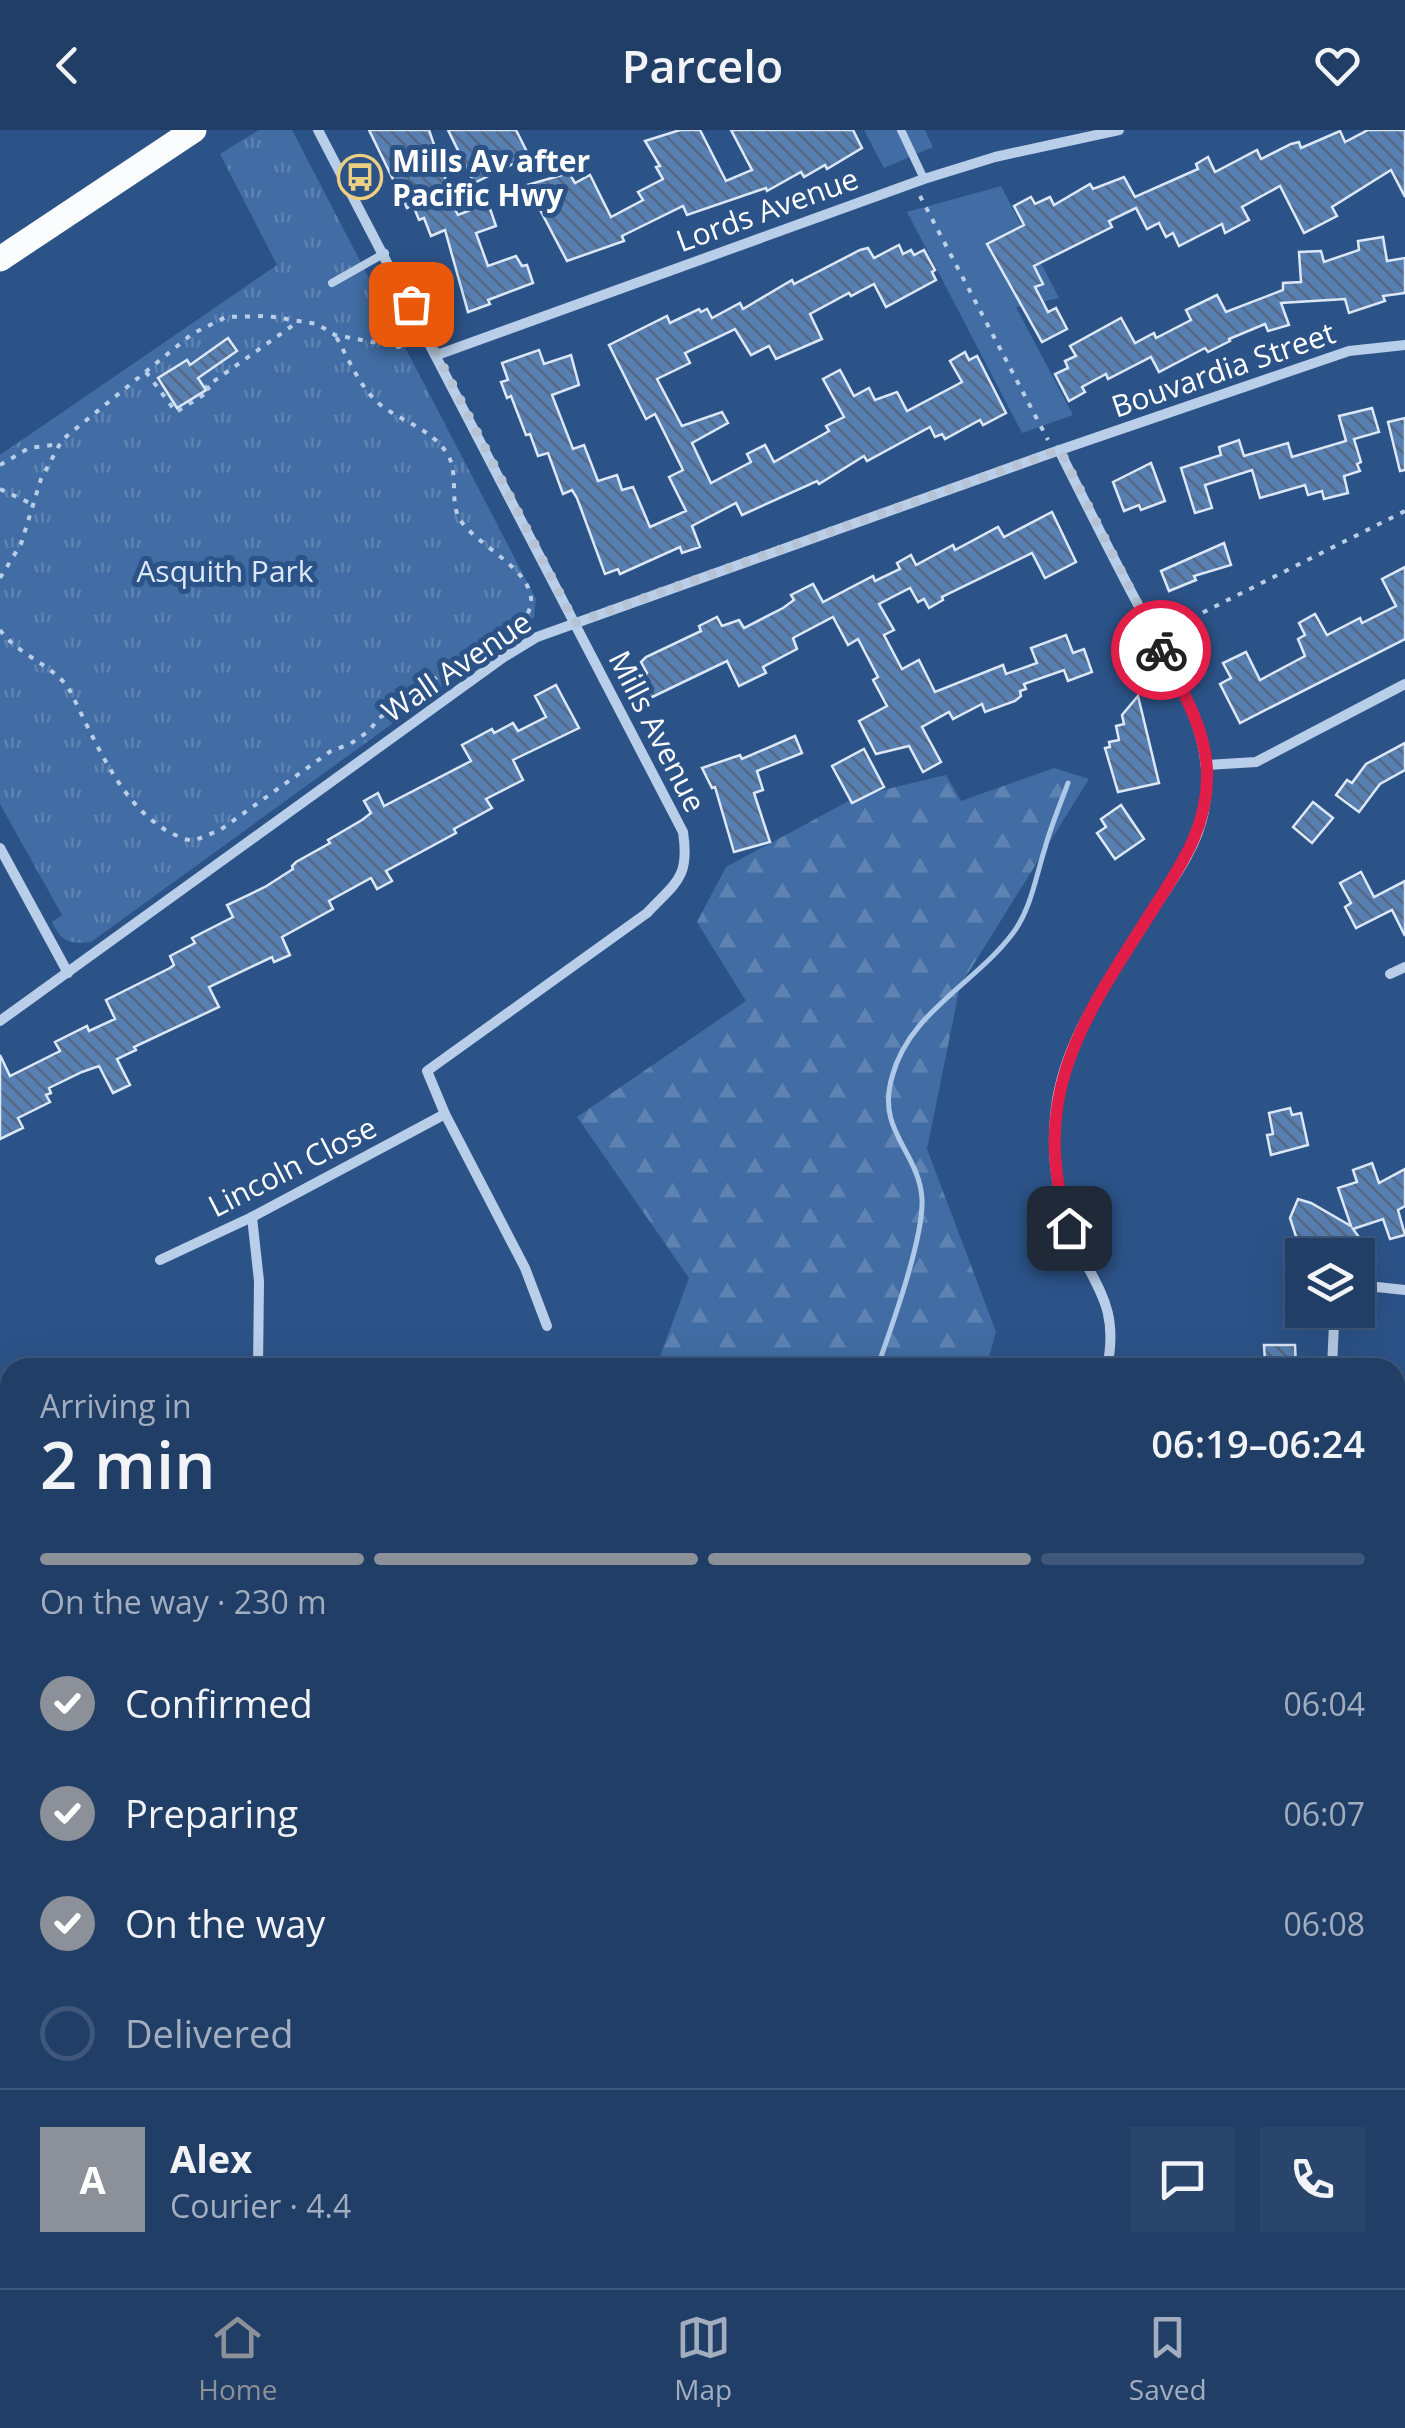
<!DOCTYPE html>
<meta charset="utf-8">
<style>
:root{--surface:#213e66;--page:#29456c;--text:#f1f3f6;--muted:#a2aebf;--line:#3e577a;--accent:#8c9099}
body{margin:0;font-family:"Open Sans",sans-serif;background:var(--page);color:var(--text);height:100vh;display:flex;flex-direction:column;font-size:38px;white-space:nowrap}
*{box-sizing:border-box;margin:0}
p{font-size:32px;color:var(--muted)}
.icon{flex:none;width:55px;height:55px;fill:none;stroke:currentColor;stroke-width:2;stroke-linecap:round;stroke-linejoin:round}
.map{position:relative;flex:1;overflow:hidden}
.drawer{position:absolute;left:0px;top:1228px;width:1405px;height:932px;display:flex;flex-direction:column;background:var(--surface);border-radius:30px 30px 0 0;box-shadow:0 10px 40px #0002,0 0 0 2px var(--line)}
.drawer>*{flex:none}
.controls{position:absolute;left:1285px;top:1108px;display:grid;gap:20px}
.controls a{display:grid;place-items:center;width:90px;height:90px;border-radius:0px;background:var(--surface);box-shadow:0 10px 40px #0002,0 0 0 2px var(--line);font-size:50px}
.pin{position:absolute;display:grid;place-items:center;width:85px;height:85px;color:#fff;margin:-42px;border-radius:20px;box-shadow:0 5px 15px #0006}
.courier{position:absolute;display:grid;place-items:center;width:100px;height:100px;margin:-50px;border:8px solid #e11d48;border-radius:50%;background:#fff;color:#222;box-shadow:0 2px 12px #0007}
.head em{font-style:normal;font-weight:600}
.head div{display:flex;flex-direction:column-reverse}
.head{display:flex;align-items:center;justify-content:space-between;height:170px;padding:0 40px}
h1{font-size:65px;font-weight:600;line-height:75px}
.bar{display:grid;grid-template-columns:repeat(4,1fr);gap:15px 10px;align-content:center;height:120px;padding:0 40px}
.bar i{height:12px;border-radius:8px;background:var(--line)}
.bar .on{background:var(--accent)}
.bar p{grid-column:span 4}
.line{display:flex;align-items:center;gap:25px;padding:0 40px;border-top:2px solid var(--line)}
.line div{flex:1}
.round{display:grid;place-items:center;flex:none;width:105px;height:105px;border-radius:0px;background:var(--page)}
ol{padding:0 40px;list-style:none}
li{display:flex;align-items:center;gap:30px;height:110px}
li p{margin-inline-start:auto}
li .icon{padding:10px;border-radius:50%;background:var(--accent);color:#fff;stroke-width:4}
li:last-child{color:var(--muted)}
li i{width:55px;height:55px;border:5px solid var(--line);border-radius:50%}
header{display:flex;justify-content:space-between;align-items:center;height:130px;padding:0 40px;background:var(--surface);font-size:45px;font-weight:600}
.dock{display:flex;justify-content:space-around;align-items:center;height:140px;border-top:2px solid var(--line);background:var(--surface);font-size:28px;color:var(--muted)}
.dock a{display:grid;justify-items:center;gap:5px}
.dock .on{color:var(--accent)}
.map>svg:first-child{display:block}
</style>
<header><svg class="icon" aria-label="back" viewBox="0 0 24 24"><path d="M15 5l-7 7 7 7"/></svg>Parcelo<svg class="icon" aria-label="heart" viewBox="0 0 24 24"><path d="M12 20l-8-8c-3-5 5-10 8-4 3-6 11-1 8 4z"/></svg></header>
<div class="map">
<svg width="1405" height="2158" viewBox="0 0 1405 2158">
<defs>
<pattern id="forest-firs" width="22" height="20" patternUnits="userSpaceOnUse" patternTransform="scale(2.5)"><rect width="22" height="20" fill="#416da4"/><path d="M5 1l3.5 6h-7zM16 11l3.5 6h-7z" fill="#5e83b2"/></pattern>
<pattern id="park-tufts" width="24" height="20" patternUnits="userSpaceOnUse" patternTransform="scale(2.5)"><rect width="24" height="20" fill="#416da4"/><path d="M3 7l-1-3M5 7V3M7 7l1-3M15 17l-1-3M17 17v-4M19 17l1-3" fill="none" stroke="#5e83b2"/></pattern>
<pattern id="building-back-hatch" width="6" height="6" patternUnits="userSpaceOnUse" patternTransform="scale(2.5)"><rect width="6" height="6" fill="#587fb1"/><path d="M-1 5l2 2M0 0l6 6M5-1l2 2" fill="none" stroke="#536884"/></pattern>
</defs>
<rect width="100%" height="100%" fill="#2c5388"/>
<g fill="#416da4">
<polygon points="864,0 925,0 933,17 884,38"/>
<polygon points="1001,56 1059,168 1016,177 1073,285 1022,303 907,82"/>
</g>
<g fill="url(#forest-firs)">
<polygon points="1054,638 1089,649 960,856 927,1019 996,1202 986,1237 656,1237 689,1148 577,987 746,871 697,792 726,737 858,666 946,645 961,671"/>
<polygon points="10,1608 10,2150 757,2150 761,2158 0,2158 0,1618"/>
<polygon points="856,2150 1366,2150 1394,2158 845,2158"/>
</g>
<path fill="url(#park-tufts)" d="M259 0H292L536 469 534 488 520 501 91 812C70 814 61 812 52 792L62 785 0 674V325L277 135 220 24Z"/>
<g fill="none" stroke-linecap="round" stroke-linejoin="round">
<g stroke="#aec8e8" stroke-width="5">
<path d="M877 1238C891 1199 924 1107 922 1069 919 1021 876 1002 892 947 909 882 975 854 1013 803 1031 779 1036 746 1045 718 1051 696 1060 675 1068 653"/>
<polyline points="251,2158 262,2150"/>
</g>
</g>
<g fill="url(#building-back-hatch)" stroke="#dce8f7" stroke-width="2.5">
<polygon points="369,0 429,0 451,65 448,66 458,85 488,73 496,96 476,103 488,136 516,126 522,136 527,135 533,153 488,170 490,174 468,182 445,100 431,106 424,88 419,90 413,75 407,78"/>
<polygon points="448,0 516,0 529,26 474,53"/>
<polygon points="680,0 700,0 726,51 752,40 731,0 853,0 862,18 827,39 825,35 804,47 801,42 767,61 766,58 687,85 683,76 622,106 624,111 567,131 527,55 569,43 575,53 590,45 611,87 643,70 638,62 663,49 656,37 660,36 645,11"/>
<polygon points="1368,0 1405,0 1405,67 1391,40 1332,77 1337,86 1304,103 1280,56 1242,77 1249,90 1225,103 1222,94 1179,116 1173,103 1166,107 1159,93 1147,99 1136,78 1109,91 1112,97 1034,136 1043,154 1035,157 1048,182 1056,178 1067,199 1042,212 987,114 1024,95 1014,76 1031,67 1035,74 1050,67 1054,75 1090,54 1093,59 1124,47 1135,67 1198,39 1196,34 1208,27 1215,42 1257,20 1261,29 1291,14 1299,12 1301,18 1340,1 1345,12"/>
<polygon points="1383,107 1387,131 1405,128 1405,163 1383,166 1385,171 1349,183 1345,169 1281,173 1289,195 1268,201 1265,194 1229,209 1230,211 1208,222 1205,218 1159,242 1151,227 1108,249 1106,244 1082,257 1085,262 1069,271 1055,244 1068,238 1065,231 1076,226 1070,216 1121,188 1135,213 1154,203 1156,208 1191,190 1186,180 1217,165 1226,182 1283,160 1283,153 1301,152 1299,122 1321,121 1324,132 1359,120 1358,111"/>
<polygon points="899,115 903,124 911,120 914,125 924,120 935,140 932,142 936,150 886,177 874,154 851,166 849,163 810,184 822,209 776,229 769,216 751,225 735,199 685,223 690,233 657,249 682,296 722,282 728,293 692,313 711,353 751,332 747,324 765,315 774,332 829,301 826,296 844,287 823,249 840,240 854,266 869,258 875,270 897,262 907,281 962,252 950,231 965,222 969,230 977,226 1006,283 983,295 980,290 945,309 942,304 935,307 930,297 867,331 864,326 819,354 817,351 742,385 736,373 692,396 700,417 682,423 680,417 620,444 618,439 605,444 577,368 572,360 563,364 548,323 538,326 530,304 526,305 511,266 507,268 501,252 508,250 502,233 539,220 544,234 571,225 579,255 552,265 573,319 584,315 598,351 617,345 622,360 633,357 650,397 686,381 669,347 683,340 655,284 646,289 609,215 667,186 670,193 699,179 701,182 707,179 712,188 740,173 743,179 792,150 794,154 860,120 868,118 874,128"/>
<polygon points="228,208 237,221 198,248 206,260 177,278 158,248 187,230 190,235"/>
<polygon points="1372,278 1379,302 1354,309 1361,332 1357,334 1360,341 1344,346 1348,363 1324,369 1322,361 1308,365 1305,355 1260,368 1252,340 1205,355 1212,378 1195,383 1181,338 1221,325 1219,317 1239,310 1244,326 1288,313 1292,327 1346,311 1339,286"/>
<polygon points="1405,288 1405,340 1400,341 1388,292"/>
<polygon points="1151,333 1165,371 1141,380 1139,375 1124,381 1113,352"/>
<polygon points="1052,382 1076,432 1045,448 1032,423 942,467 943,470 929,478 924,469 918,472 910,458 879,474 894,500 884,505 902,539 919,530 935,562 1003,535 1006,544 1037,533 1031,518 1066,505 1073,523 1084,519 1092,542 1068,551 1064,540 1024,554 1026,559 1020,561 1021,566 1015,571 985,582 982,574 953,589 949,582 922,597 941,632 923,642 909,616 876,624 859,591 887,576 873,550 878,547 858,509 848,515 833,487 793,508 797,519 763,537 766,543 739,556 727,531 646,570 636,549 647,543 641,532 646,527 701,501 699,496 717,487 722,496 739,490 744,498 783,478 794,470 791,465 813,454 823,472 873,446 875,451 900,439 897,433 911,425 916,435 953,415 955,420 998,397 1004,407"/>
<polygon points="1224,413 1231,435 1194,446 1196,450 1169,461 1161,441"/>
<polygon points="1405,437 1405,509 1240,593 1220,554 1231,548 1223,533 1246,522 1260,550 1305,526 1298,509 1305,505 1299,493 1315,484 1327,505 1360,488 1362,493 1396,476 1382,449"/>
<polygon points="556,555 579,598 513,630 523,650 486,669 492,678 454,699 456,703 386,741 392,751 377,759 371,748 329,771 333,779 282,807 290,825 274,832 272,827 209,857 219,877 134,917 136,920 117,929 130,955 113,963 99,936 82,942 49,958 51,963 46,965 50,972 18,988 23,998 0,1009 0,925 10,946 60,921 55,912 87,896 89,901 115,889 106,870 170,838 174,835 170,826 195,813 192,808 233,787 227,775 265,757 293,739 292,736 296,732 330,713 328,710 362,690 371,683 364,671 378,663 384,676 471,631 462,615 492,599 494,603 513,593 518,601 546,587 535,566"/>
<polygon points="1138,566 1159,653 1118,662 1105,618 1110,617 1109,612 1119,610 1116,596 1124,594 1122,585"/>
<polygon points="795,606 802,623 757,641 763,660 754,663 770,712 734,722 715,657 712,658 702,638 740,625 742,629"/>
<polygon points="1405,613 1405,640 1380,654 1359,682 1336,665 1347,650 1352,653 1366,634"/>
<polygon points="864,619 884,657 852,673 832,636"/>
<polygon points="1313,672 1333,688 1312,713 1293,697"/>
<polygon points="1121,675 1144,709 1115,729 1097,703 1106,697 1101,689"/>
<polygon points="1361,742 1374,767 1405,751 1405,806 1392,780 1356,798 1345,777 1351,773 1340,753"/>
<polygon points="1290,978 1292,985 1301,983 1308,1015 1271,1025 1267,1005 1273,1004 1269,983"/>
<polygon points="1372,1033 1379,1053 1405,1039 1405,1076 1398,1080 1405,1105 1390,1109 1383,1089 1353,1099 1372,1125 1359,1134 1358,1125 1352,1125 1348,1119 1330,1125 1302,1125 1290,1088 1298,1069 1311,1073 1351,1096 1338,1058 1357,1052 1353,1040"/>
<polygon points="1264,1215 1295,1215 1296,1238 1271,1238 1271,1232 1265,1232"/>
</g>
<g fill="none" stroke-linecap="round" stroke-linejoin="round">
<g stroke="#b9cee8" stroke-width="4" stroke-dasharray="5 8" stroke-linecap="butt">
<polyline points="920,66 1048,310"/>
<polyline points="146,242 176,282 210,261 207,256 299,191"/>
<polyline points="0,335 29,318 60,314"/>
<polyline points="0,359 32,374"/>
<polyline points="0,448 21,414 41,349 62,310 192,204 226,187 268,186 317,194 335,205 399,217 413,211"/>
<path d="M0 500C17 524 49 533 68 557 97 613 127 696 193 711L220 700 331 621 350 614 369 601 379 588 417 564 453 533 525 488C553 447 476 418 459 388 450 371 458 345 449 327 434 298 397 291 376 271 357 252 348 227 335 205"/>
<polyline points="1168,500 1405,381"/>
<polyline points="278,2150 280,2153 284,2150"/>
<polyline points="231,2158 232,2150"/>
<polyline points="522,2158 523,2150"/>
<polyline points="735,2158 747,2150"/>
</g>
<g stroke="#b9cee8" stroke-width="8">
<polyline points="901,0 924,49"/>
<polyline points="332,153 385,123"/>
</g>
<g stroke="#b9cee8" stroke-width="10">
<path d="M318 0 683 702C690 748 676 752 647 783L427 941 445 984 525 1138 547 1196"/>
<polyline points="437,225 924,49 995,27 1119,0"/>
<path d="M1059 320C1084 370 1109 420 1135 469 1169 534 1219 604 1204 681 1196 723 1166 758 1144 794 1109 851 1065 908 1056 977 1051 1017 1055 1058 1069 1096 1090 1154 1121 1170 1107 1238"/>
<polyline points="1207,635 1256,632 1405,554"/>
<polyline points="0,718 68,843"/>
<polyline points="1390,844 1405,837"/>
<polyline points="0,891 504,527 537,507 1054,322 1349,221 1405,215"/>
<polyline points="252,1087 259,1151 258,1238"/>
<polyline points="160,1130 252,1087 445,984"/>
<polyline points="1358,1164 1377,1157 1405,1160"/>
<polyline points="1332,1238 1334,1193 1339,1180"/>
<polyline points="1395,1398 1405,1407"/>
<polyline points="1395,1651 1405,1669"/>
<polyline points="1395,1859 1405,1856"/>
<polyline points="1395,2049 1405,2052"/>
</g>
<polyline stroke="#fafcfe" stroke-width="25" points="0,129 194,0"/>
</g>
<g fill="none" stroke-linecap="round" stroke-linejoin="round">
<polyline stroke="#b5c3d5" stroke-width="10" stroke-dasharray="0 18" points="411,174 575,493 1060,320 1161,520"/>
<path stroke="#e11d48" stroke-width="12" d="M1069 1098C1026 961 1087 884 1157 773 1184 731 1209 693 1207 640 1205 597 1181 558 1161 520"/>
</g>
<defs>
<symbol id="bus-ring" viewBox="-11 -11 22 22"><circle r="9.5" fill="#2c5388" stroke="#edcf82" stroke-width="1.5"/><path d="M-5-6H5V4H4V6H2V4H-2V6H-4V4H-5ZM-3.5-4V0h7V-4ZM-3.5 1.2v1.5H-2V1.2ZM2 1.2v1.5H3.5V1.2Z" fill="#edcf82"/></symbol>
</defs>
<g fill-rule="evenodd">
<use href="#bus-ring" x="335" y="22" width="50" height="50"/>
</g>
<g text-anchor="middle" dominant-baseline="central" stroke-width="10" stroke-linejoin="round" paint-order="stroke">
<g font-size="30" font-weight="bold" fill="#fff" stroke="#2c5388" text-anchor="start">
<text x="392" y="30">Mills Av after<tspan x="392" dy="34">Pacific Hwy</tspan></text>
</g>
<g font-size="30" fill="#fff" stroke="#2c5388">
<text transform="translate(767 79) rotate(-20)">Lords Avenue</text>
<text transform="translate(1223 239) rotate(-19)">Bouvardia Street</text>
<text transform="translate(456 536) rotate(-34)">Wall Avenue</text>
<text transform="translate(658 601) rotate(63)">Mills Avenue</text>
<text transform="translate(292 1036) rotate(-27)">Lincoln Close</text>
</g>
<g font-size="30" fill="#dce8f7" stroke="#2c5388">
<text x="225" y="440">Asquith Park</text>
</g>
</g>
</svg>
<div class="controls">
<a><svg class="icon" aria-label="layers" viewBox="0 0 24 24"><path d="M12 4l9 5-9 5-9-5zM3 14l9 5 9-5"/></svg></a>
</div>
<div class="pin" style="left:411px;top:174px;background:#ea580c"><svg class="icon" aria-label="bag" viewBox="0 0 24 24"><path d="M5 8h14l-1 12H6zM9 8a3 3 0 0 1 6 0"/></svg></div>
<div class="pin" style="left:1069px;top:1098px;background:#1f2937"><svg class="icon" aria-label="home" viewBox="0 0 24 24"><path d="M3 11l9-7 9 7M6 9v11h12V9"/></svg></div>
<div class="courier" style="left:1161px;top:520px"><svg class="icon" aria-label="bike" viewBox="0 0 24 24"><circle cx="6" cy="16" r="4"/><circle cx="18" cy="16" r="4"/><path d="M6 16l4-8h5l3 8M10 8l3 8H6M13 5h3"/></svg></div>
<section class="drawer">
<div class="head"><div><h1>2 min</h1><p>Arriving in</p></div><em>06:19–06:24</em></div>
<div class="bar"><i class="on"></i><i class="on"></i><i class="on"></i><i></i><p>On the way · 230 m</p></div>
<ol>
<li><svg class="icon" aria-label="check" viewBox="0 0 24 24"><path d="M5 12l5 5 9-10"/></svg>Confirmed<p>06:04</p></li>
<li><svg class="icon" aria-label="check" viewBox="0 0 24 24"><path d="M5 12l5 5 9-10"/></svg>Preparing<p>06:07</p></li>
<li><svg class="icon" aria-label="check" viewBox="0 0 24 24"><path d="M5 12l5 5 9-10"/></svg>On the way<p>06:08</p></li>
<li><i></i>Delivered</li>
</ol>
<div class="line" style="height:180px"><b class="round" style="background:var(--accent);color:#fff">A</b><div><b>Alex</b><p>Courier · 4.4</p></div><a class="round"><svg class="icon" aria-label="chat" viewBox="0 0 24 24"><path d="M4 5h16v11H9l-5 4z"/></svg></a><a class="round"><svg class="icon" aria-label="phone" viewBox="0 0 24 24"><path d="M5 4h4l2 5-3 2q2 4 5 5l2-3 5 2v4C11 20 4 13 5 4z"/></svg></a></div>
</section>
</div>
<nav class="dock">
<a class="on"><svg class="icon" aria-label="home" viewBox="0 0 24 24"><path d="M3 11l9-7 9 7M6 9v11h12V9"/></svg>Home</a>
<a><svg class="icon" aria-label="map" viewBox="0 0 24 24"><path d="M3 6l6-2 6 2 6-2v14l-6 2-6-2-6 2zM9 4v14M15 6v14"/></svg>Map</a>
<a><svg class="icon" aria-label="saved" viewBox="0 0 24 24"><path d="M7 4h10v16l-5-4-5 4z"/></svg>Saved</a>
</nav>
